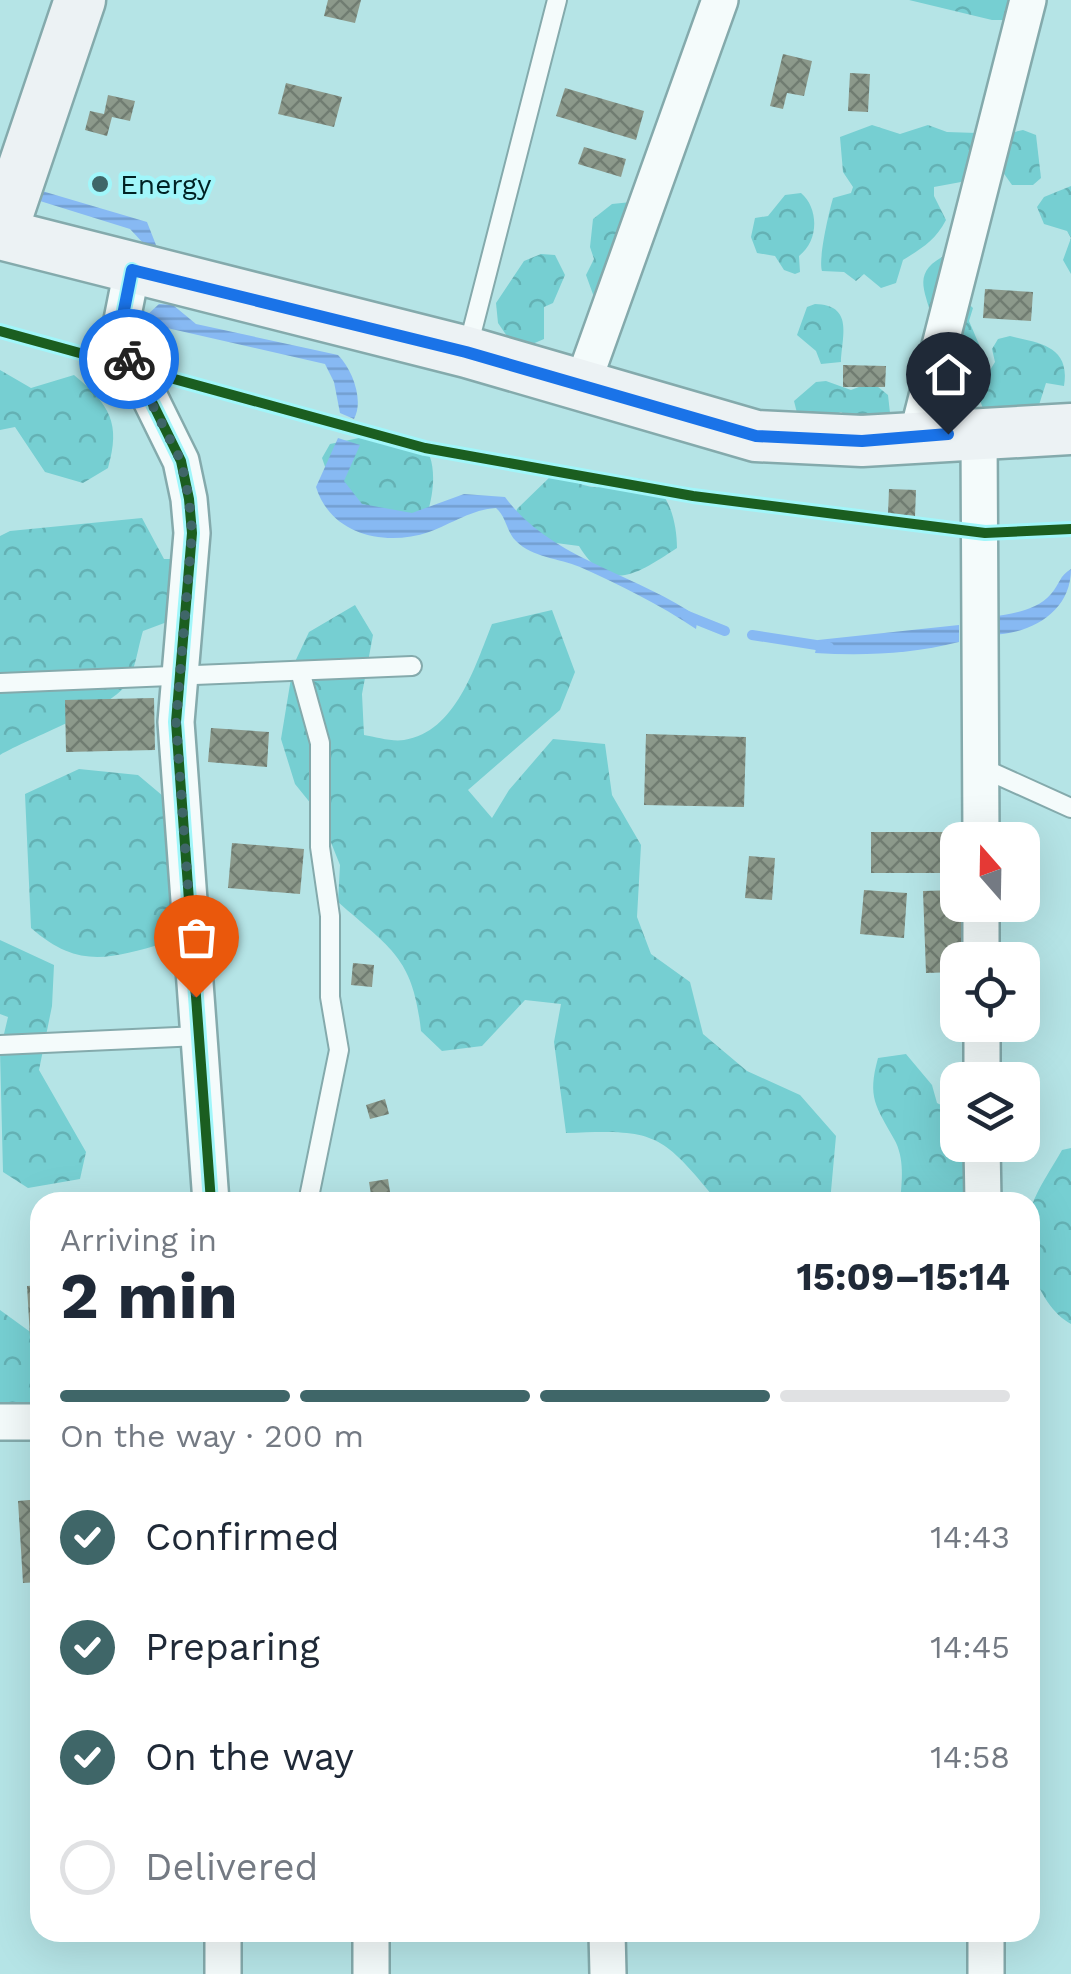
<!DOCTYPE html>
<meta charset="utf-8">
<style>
:root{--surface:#fff;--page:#f2f2f3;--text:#1f2937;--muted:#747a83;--line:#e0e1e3;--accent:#3f6668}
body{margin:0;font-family:"Work Sans",sans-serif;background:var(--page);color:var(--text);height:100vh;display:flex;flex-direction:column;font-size:38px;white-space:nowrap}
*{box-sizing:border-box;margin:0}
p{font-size:32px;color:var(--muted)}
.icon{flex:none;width:55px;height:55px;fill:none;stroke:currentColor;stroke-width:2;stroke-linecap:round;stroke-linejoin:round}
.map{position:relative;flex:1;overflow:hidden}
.panel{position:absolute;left:30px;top:1192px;width:1010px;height:750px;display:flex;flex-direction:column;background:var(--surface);border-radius:30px;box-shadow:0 10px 40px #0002}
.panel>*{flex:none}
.needle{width:65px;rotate:340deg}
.buttons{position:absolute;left:940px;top:822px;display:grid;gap:20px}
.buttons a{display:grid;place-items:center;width:100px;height:100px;border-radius:20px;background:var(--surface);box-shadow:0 10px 40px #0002;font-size:50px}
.pin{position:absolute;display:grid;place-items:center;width:85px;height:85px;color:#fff;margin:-102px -42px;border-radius:50% 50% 50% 0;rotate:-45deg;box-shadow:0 0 10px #0007}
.pin .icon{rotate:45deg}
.courier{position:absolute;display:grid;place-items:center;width:100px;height:100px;margin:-50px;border:8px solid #1a73e8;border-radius:50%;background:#fff;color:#222;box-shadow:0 2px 12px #0007}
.summary em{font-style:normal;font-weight:700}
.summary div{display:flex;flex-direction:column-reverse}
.summary{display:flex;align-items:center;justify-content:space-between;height:170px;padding:0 30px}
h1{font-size:65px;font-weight:700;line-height:75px}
.bar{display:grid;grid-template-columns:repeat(4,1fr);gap:15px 10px;align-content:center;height:120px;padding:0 30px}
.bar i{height:12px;border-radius:8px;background:var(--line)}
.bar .on{background:var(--accent)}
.bar p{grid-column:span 4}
ol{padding:0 30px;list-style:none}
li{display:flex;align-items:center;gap:30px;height:110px}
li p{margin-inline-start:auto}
li .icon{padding:10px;border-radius:50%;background:var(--accent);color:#fff;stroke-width:4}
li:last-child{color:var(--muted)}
li i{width:55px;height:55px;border:5px solid var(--line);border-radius:50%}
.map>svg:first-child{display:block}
</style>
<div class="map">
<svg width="1071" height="1974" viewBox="0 0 1071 1974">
<defs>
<pattern id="forest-crowns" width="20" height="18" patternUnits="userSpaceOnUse" patternTransform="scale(2.5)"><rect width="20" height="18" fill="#76cfd2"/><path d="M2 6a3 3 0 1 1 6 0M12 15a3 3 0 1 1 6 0" fill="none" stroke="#64b1b4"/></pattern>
<pattern id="water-rules" width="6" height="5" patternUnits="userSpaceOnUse" patternTransform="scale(2.5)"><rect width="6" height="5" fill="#87b9f3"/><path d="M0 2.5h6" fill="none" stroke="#739fd0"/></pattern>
<pattern id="building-cross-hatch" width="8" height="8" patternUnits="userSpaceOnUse" patternTransform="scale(2.5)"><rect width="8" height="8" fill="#8c998b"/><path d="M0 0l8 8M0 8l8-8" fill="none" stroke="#707c71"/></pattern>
</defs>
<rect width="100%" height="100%" fill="#b5e4e6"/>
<g fill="url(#forest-crowns)">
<polygon points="909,0 1009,0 1005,20 992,20"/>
<path d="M872 125 900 134 928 125 947 132 977 133 976 167 961 182 934 187V196L946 220C935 241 922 248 903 260L896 283 881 288 864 274 856 281 844 272 822 271C818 259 829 212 833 198L851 193 853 187 843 172 840 137Z"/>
<polygon points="1023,130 1036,135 1041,178 1033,185 1012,185 995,161 1010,133"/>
<polygon points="1071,186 1071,274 1063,260 1071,238 1067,231 1044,224 1037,207 1044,197"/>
<path d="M801 193C819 208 819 241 799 256L800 272 795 274 784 270 775 256 757 253 751 237 755 218 768 216 785 195Z"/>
<polygon points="641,201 638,289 607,303 594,297 586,275 594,259 590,247 593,219 612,204"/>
<polygon points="541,254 555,255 565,275 553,303 544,307 544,339 530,345 509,339 498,323 496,303 524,261"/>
<path d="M942 257H958L961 297 973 308 969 321 981 349 973 360 950 364 952 388 945 397H935L914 386 911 365C921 353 934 339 932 321 928 294 910 275 942 257Z"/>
<path d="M815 304C854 305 842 336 841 362L821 364 816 351 797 335 807 307Z"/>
<path d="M1010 336C1036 343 1071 344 1064 386L1046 383 1039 405 987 421 977 391 995 362 992 349 998 339Z"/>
<path d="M0 370 31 388 74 375C110 405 121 423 108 468L83 483 45 472 15 427 0 430Z"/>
<polygon points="826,381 851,390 872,382 888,395 890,413 884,419 855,421 841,412 810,424 799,421 794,401 816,382"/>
<path d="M383 433C393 435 408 434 417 440 439 453 434 492 428 511L405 525 337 501 322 458 330 444Z"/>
<path d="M553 474C566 477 586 489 599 487 606 486 614 481 621 479 664 470 677 516 677 548 637 574 609 595 579 546L556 543 537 550 514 518 517 509Z"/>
<path d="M142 518 164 559H198L167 622 143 631C138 647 135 672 126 685 109 709 29 738 0 755V536L10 531Z"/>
<path d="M355 605 373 635 362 694 364 735C376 737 392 742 404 740 456 732 475 666 492 624L552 610 575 672 560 710 468 790 492 818 509 790 553 739 605 744 612 795 641 845 637 917 651 954 690 982 703 1034 747 1071 800 1095 836 1136 830 1202H718C661 1133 657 1129 566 1133L554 1042 561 1004 525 1000 482 1046 442 1051 421 1031C413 957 391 949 338 902L340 865 320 815 295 784 281 739 293 666 309 632Z"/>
<path d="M79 769 138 775 182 812 192 902 165 943C109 959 78 969 31 928L25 794Z"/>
<polygon points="0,940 54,965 52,1006 39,1070 86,1152 80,1179 28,1188 3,1172 0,1051 8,1017 0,1014"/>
<path d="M906 1054 932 1085 937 1103 957 1113 958 1145H975L967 1202H900C902 1182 905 1158 894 1139 876 1106 867 1098 878 1058Z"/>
<path d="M1071 1148V1324C1036 1305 1018 1243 1032 1205 1039 1186 1052 1168 1062 1150Z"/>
<polygon points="0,1310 40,1339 40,1417 0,1418"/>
</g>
<g fill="url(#water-rules)">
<polygon points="42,191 147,222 156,245 144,244 130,229 40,201"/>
<path d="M159 304 173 305 196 324 338 355C353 370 364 401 354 419L340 413 334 382 325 364 132 320 133 315 145 317Z"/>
<path d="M338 438 360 445 344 481 362 504 412 513 464 494 505 497C550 559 637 574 698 617L696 629C659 604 620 585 580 567 559 558 533 558 516 541 506 531 507 518 496 508 473 509 451 524 429 532 385 547 331 535 316 487Z"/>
<path d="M1071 569C1071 612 1031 634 991 635L992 617C1013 613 1036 611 1051 594 1060 584 1059 576 1071 569Z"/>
<path d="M959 625V642C911 654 864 656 815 653L818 640Z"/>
</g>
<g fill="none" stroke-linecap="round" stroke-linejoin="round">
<g stroke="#87b9f3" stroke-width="10">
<polyline points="685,615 725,631"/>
<polyline points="752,635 829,647"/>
</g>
</g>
<g fill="url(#building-cross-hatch)">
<polygon points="328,0 361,0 355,23 324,16"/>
<polygon points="783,54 812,61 804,96 787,93 783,109 770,106"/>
<polygon points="850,73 870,74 868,112 848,111"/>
<polygon points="286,83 342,97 334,127 278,114"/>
<polygon points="565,88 644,111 636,140 556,116"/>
<polygon points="108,95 135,101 130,121 112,117 107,136 85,130 90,111 104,114"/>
<polygon points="584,147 626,159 621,177 578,164"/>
<polygon points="985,289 1033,292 1031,321 983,318"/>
<polygon points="843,365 886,366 885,387 843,387"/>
<polygon points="889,489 916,490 915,516 888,514"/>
<polygon points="154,698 155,750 66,752 65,700"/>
<polygon points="211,728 269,732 267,767 208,762"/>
<polygon points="646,734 746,737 744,807 644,805"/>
<polygon points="871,832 966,832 966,840 958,840 958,873 871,873"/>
<polygon points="232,843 304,849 300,894 228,888"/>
<polygon points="749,856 775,858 772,900 745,898"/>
<polygon points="864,890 907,893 904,938 860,934"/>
<polygon points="958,890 958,905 969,905 971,960 958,960 958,972 926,973 923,891"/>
<polygon points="353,963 374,965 372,987 351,985"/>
<polygon points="385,1099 389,1114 370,1119 366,1105"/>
<polygon points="388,1179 391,1198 372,1201 369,1182"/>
<polygon points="40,1285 40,1336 30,1337 27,1286"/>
<polygon points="40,1499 40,1582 23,1583 18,1501"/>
</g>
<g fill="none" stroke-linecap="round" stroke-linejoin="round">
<defs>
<g id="lane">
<polyline points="468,347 557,0"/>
<polyline points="300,671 320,743 320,847 330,916 330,997 339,1050 308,1202"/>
<polyline points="0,683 412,666"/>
<polyline points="980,767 1071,808"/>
<polyline points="0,1045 199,1036"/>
</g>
<g id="street">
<polyline points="132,270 119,335 181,461 189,499 192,533 176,722 211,1202"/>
<polyline points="581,388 720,0"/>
<polyline points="979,432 981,840"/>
<polyline points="917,436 1028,0"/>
<polyline points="981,905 981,960"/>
<polyline points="982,1025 982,1080"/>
<polyline points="982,1145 983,1202"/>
<polyline points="0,1422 40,1422"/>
<polyline points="223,1932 223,1974"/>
<polyline points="607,1932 608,1974"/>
<polyline points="986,1932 986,1974"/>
<polyline points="371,1974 371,1932"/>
</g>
<g id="secondary">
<polyline points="0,234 467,352 756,436 862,441 1071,429"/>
<polyline points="1,234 80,0"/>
</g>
</defs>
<use href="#lane" stroke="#84aaac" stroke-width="22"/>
<use href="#street" stroke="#84aaac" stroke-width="40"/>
<use href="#secondary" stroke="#84aaac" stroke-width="55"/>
<use href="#lane" stroke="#f4fbfb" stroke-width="18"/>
<use href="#street" stroke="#f4fbfb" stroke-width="35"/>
<use href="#secondary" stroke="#ecf2f4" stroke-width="50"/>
<defs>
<g id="cycleway">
<polyline points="132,270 119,335 181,461 189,499 192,533 176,722 211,1202"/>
<polyline points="0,331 425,448 693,496 985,533 1071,529"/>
</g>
</defs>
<use href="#cycleway" stroke="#a1f6fa" stroke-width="16"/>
<use href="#cycleway" stroke="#1b5e20" stroke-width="10"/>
</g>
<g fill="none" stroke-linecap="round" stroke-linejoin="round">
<polyline stroke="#3f6668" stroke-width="10" stroke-dasharray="0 18" points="129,359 181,461 189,499 192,533 176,722 196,997"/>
<polyline stroke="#1a73e8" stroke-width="12" points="129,359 119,335 132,270 466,352 756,436 862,441 948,434"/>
</g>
<circle fill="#3f6668" stroke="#a1f6fa" stroke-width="4" cx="100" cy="184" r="10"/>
<g text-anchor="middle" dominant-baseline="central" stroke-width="9" stroke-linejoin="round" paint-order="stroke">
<g font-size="28" fill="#002224" stroke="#a1f6fa" text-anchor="start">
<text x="120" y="184">Energy</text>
</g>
</g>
</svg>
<div class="buttons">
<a><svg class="needle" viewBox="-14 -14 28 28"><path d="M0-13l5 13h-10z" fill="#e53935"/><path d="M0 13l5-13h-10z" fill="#747a83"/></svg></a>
<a><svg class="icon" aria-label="locate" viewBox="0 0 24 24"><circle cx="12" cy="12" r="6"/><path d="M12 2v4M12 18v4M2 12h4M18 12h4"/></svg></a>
<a><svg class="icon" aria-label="layers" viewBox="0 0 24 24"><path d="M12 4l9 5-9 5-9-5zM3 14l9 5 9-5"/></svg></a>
</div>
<div class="pin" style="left:196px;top:997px;background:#ea580c"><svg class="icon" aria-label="bag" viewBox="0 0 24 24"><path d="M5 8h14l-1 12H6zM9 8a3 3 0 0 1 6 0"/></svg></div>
<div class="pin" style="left:948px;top:434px;background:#1f2937"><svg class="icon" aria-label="home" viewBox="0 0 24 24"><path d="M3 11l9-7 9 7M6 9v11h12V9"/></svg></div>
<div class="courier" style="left:129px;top:359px"><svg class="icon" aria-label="bike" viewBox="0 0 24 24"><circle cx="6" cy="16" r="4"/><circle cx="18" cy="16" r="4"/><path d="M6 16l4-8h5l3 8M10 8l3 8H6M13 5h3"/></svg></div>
<section class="panel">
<div class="summary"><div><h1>2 min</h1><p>Arriving in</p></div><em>15:09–15:14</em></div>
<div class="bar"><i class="on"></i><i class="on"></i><i class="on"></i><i></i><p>On the way · 200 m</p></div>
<ol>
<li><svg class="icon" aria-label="check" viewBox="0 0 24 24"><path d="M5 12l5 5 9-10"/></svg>Confirmed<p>14:43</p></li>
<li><svg class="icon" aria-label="check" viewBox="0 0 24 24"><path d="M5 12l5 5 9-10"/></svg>Preparing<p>14:45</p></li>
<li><svg class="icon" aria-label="check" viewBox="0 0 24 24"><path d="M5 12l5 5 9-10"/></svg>On the way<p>14:58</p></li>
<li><i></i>Delivered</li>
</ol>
</section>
</div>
